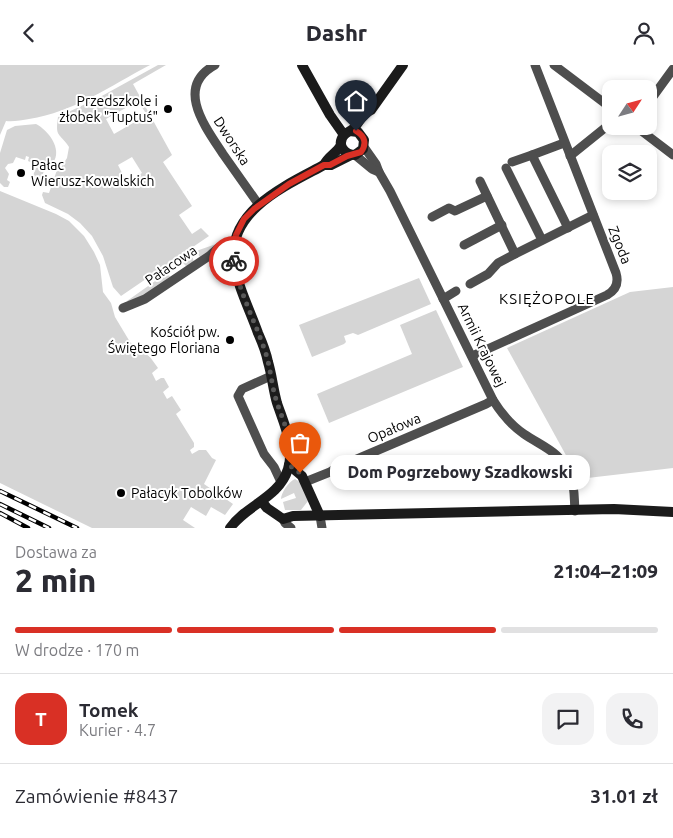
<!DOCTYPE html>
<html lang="pl">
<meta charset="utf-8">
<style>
:root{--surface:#fff;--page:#f2f2f3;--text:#2b2b33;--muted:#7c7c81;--line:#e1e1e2;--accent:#d93025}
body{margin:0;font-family:Ubuntu,sans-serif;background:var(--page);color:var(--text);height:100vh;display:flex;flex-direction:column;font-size:19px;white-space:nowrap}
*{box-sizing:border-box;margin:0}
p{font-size:16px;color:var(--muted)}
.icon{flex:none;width:28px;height:28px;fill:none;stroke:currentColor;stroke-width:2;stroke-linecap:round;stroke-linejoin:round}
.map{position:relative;height:463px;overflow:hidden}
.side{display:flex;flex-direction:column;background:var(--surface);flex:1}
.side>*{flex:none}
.needle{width:32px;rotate:54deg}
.controls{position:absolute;left:602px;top:15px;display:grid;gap:10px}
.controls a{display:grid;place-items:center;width:55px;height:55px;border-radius:10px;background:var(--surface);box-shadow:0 2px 8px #0003;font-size:25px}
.pin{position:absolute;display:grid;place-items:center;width:42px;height:42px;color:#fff;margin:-51px -21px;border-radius:50% 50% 50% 0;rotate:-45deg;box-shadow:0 0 5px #0007}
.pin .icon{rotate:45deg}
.courier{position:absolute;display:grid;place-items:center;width:50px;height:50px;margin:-25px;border:4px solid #d93025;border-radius:50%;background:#fff;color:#222;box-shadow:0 1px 6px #0007}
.bubble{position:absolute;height:35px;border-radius:15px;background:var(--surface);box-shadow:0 2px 8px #0003;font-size:16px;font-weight:800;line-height:35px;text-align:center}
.overview em{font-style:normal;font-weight:800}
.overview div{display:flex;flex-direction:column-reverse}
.overview{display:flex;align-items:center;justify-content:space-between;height:85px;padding:0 15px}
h1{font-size:32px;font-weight:800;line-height:38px}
.bar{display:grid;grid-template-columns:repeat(4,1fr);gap:8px 5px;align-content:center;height:60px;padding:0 15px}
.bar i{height:6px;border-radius:4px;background:var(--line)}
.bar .current{background:var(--accent)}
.bar p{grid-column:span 4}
.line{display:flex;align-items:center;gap:12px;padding:0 15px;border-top:1px solid var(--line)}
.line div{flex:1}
.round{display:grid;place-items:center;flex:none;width:52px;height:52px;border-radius:15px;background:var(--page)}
header{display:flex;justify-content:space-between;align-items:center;height:65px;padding:0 15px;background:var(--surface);font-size:22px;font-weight:800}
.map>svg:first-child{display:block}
</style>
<header><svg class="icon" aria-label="back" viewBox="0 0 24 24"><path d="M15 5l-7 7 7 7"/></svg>Dashr<svg class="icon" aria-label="person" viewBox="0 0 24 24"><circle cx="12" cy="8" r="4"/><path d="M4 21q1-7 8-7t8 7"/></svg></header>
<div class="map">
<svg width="673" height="463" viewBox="0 0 673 463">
<rect width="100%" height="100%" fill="#fff"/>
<g fill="#d5d5d5" fill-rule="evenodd">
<path d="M0 0H150C110 21 74 47 29 54 22 55 13 57 6 56L0 70Z"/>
<path d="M158 0H166L133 19 172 90 163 97 192 141 179 150 192 169 201 163 209 171 121 231 113 222 103 191 92 171 80 158 68 149 45 138 42 130 43 127 49 128 57 105 59 106 67 93 69 82C59 67 55 73 58 52L100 32ZM138 36 147 50 114 69 106 54ZM132 92 142 108 127 118 118 100Z"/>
<path d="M36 59C48 65 63 84 53 98 51 101 48 101 46 103 43 106 42 113 40 117L38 119 31 116 37 100 28 96 29 92 26 91 25 95 16 92 13 98 8 99 5 103 9 109 7 115 10 117 8 122H4L0 118V88L7 65 15 61Z"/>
<polygon points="0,126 56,149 69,156 84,171 94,187 100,200 103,227 111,238 115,252 130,277 150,292 158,303 152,308 156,316 161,313 164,313 169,322 163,327 167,334 172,331 181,345 176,349 194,378 194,382 190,385 192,389 199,385 206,385 212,393 216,395 204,419 233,439 225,450 211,442 206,451 191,442 183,455 195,463 92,463 0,418"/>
<polygon points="216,179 216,180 200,192 197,188 192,191 194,197 187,202 183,198 168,208 170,212 149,228 131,237 127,236 199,185"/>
<polygon points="419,213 431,239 358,270 353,268 344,271 346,277 344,279 312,292 299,260"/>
<polygon points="673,222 673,403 579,414 507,283 630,227"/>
<polygon points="436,245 463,302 329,358 317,329 412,289 400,260"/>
<path d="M295 414 300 417 308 436 301 445H285L283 437 296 433 294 428 281 434C281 428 289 416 295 414Z"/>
</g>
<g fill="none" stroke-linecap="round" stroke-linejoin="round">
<g stroke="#4e4e4e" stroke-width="9">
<path d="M215 0C174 22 206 63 223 89 235 106 247 123 259 140"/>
<polyline points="554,0 611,43"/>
<polyline points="649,37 673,4"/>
<polyline points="635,61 673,90"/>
<polyline points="564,78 532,90 568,163"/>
<path d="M364 82 376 99 379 107 390 126 493 335C501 348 511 360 524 369 543 382 562 387 571 412 575 423 574 434 575 446"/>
<polyline points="355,90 372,104 379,107"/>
<polyline points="570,91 611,58"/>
<polyline points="512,97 532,90"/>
<polyline points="506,103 542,175"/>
<polyline points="480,116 515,189"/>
<polyline points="432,152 449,143 455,146 487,131"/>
<polyline points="464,180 502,160"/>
<polyline points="470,219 488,209 498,198 515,189 593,150"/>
<polyline points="443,234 456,226"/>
<polyline points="123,243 145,234 209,191 218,183 234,183"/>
<path d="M472 291 607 230C616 225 619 218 616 208L535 0"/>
<polyline points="271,311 242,324 238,331 264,389 274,402 281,417"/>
<polyline points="305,417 330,407 336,403 486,339 493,335"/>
<polyline points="320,451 322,463"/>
<polyline points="283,454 285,458 291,463"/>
</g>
<g stroke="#1b1b1b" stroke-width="10">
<polyline points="302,0 330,50 344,70"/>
<path d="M350 66 358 67 364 75 363 84 355 90C345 90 336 80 344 70 347 67 351 66 354 63 360 56 362 49 371 45L403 0"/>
<path d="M324 100C328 91 337 88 341 80"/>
<polyline points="289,400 302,411 320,451"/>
<polyline points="262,437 267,443 283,454 293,451 614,444 673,447"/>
<path d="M230 463C246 440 279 433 288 404 295 381 284 359 277 338 273 324 272 310 268 297 266 287 262 277 258 268 250 245 237 221 234 196 228 145 287 120 324 100H331L351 90"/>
</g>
<defs>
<g id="rail">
<polyline points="0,426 77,463"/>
<polyline points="0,439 49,463"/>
<polyline points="0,448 28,463"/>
</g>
</defs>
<use href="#rail" stroke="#000" stroke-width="4.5"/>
<use href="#rail" stroke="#fff" stroke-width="2.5" stroke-dasharray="8" stroke-linecap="butt"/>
</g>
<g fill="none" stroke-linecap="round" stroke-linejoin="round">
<path stroke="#595959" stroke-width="5" stroke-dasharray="0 9" d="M234 196C239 227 255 256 265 286 270 300 271 316 275 331 281 353 295 376 289 400L300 408"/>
<path stroke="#d93025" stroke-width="6" d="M234 196V183L236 170 244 154 254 144 289 119 324 100H330L347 91 361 87C367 79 365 71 356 66"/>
</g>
<g fill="#000" stroke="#fff" stroke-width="2">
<circle cx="168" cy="44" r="5"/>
<circle cx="21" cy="108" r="5"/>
<circle cx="230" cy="275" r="5"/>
<circle cx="121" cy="428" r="5"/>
</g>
<g text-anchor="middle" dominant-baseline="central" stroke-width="4" stroke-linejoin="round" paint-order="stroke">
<g font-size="14" fill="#000" stroke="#fff" text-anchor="end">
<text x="158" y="36">Przedszkole i<tspan x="158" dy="16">żłobek "Tuptuś"</tspan></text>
<text x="31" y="100" text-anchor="start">Pałac<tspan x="31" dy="16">Wierusz-Kowalskich</tspan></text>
<text x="220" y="267">Kościół pw.<tspan x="220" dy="16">Świętego Floriana</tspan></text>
<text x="131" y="428" text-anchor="start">Pałacyk Tobolków</text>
</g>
<g font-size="14" fill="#000" stroke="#fff">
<text transform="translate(232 76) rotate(57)">Dworska</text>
<text transform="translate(620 180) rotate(68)">Zgoda</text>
<text transform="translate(171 200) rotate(-34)">Pałacowa</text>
<text transform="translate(482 280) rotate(64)">Armii Krajowej</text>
<text transform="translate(394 363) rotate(-23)">Opałowa</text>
</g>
<g font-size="15" letter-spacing="1" fill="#000" stroke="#fff">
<text x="547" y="233">KSIĘŻOPOLE</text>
</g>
</g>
</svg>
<div class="controls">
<a><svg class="needle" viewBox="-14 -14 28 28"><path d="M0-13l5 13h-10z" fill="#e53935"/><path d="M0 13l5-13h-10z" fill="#7c7c81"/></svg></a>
<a><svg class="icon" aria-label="layers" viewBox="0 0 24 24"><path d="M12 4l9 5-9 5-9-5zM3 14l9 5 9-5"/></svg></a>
</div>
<div class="pin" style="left:300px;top:408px;background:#ea580c"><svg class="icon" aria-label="bag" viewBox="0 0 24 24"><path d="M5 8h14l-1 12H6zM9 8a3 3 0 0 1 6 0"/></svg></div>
<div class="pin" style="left:356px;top:66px;background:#1f2937"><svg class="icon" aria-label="home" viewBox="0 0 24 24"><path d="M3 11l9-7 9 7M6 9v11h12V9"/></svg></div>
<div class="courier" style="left:234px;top:196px"><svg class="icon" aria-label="bike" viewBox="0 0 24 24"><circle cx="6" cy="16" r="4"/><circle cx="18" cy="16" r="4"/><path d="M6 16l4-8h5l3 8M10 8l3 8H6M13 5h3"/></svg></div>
<div class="bubble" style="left:330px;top:390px;width:260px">Dom Pogrzebowy Szadkowski</div>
</div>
<section class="side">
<div class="overview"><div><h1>2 min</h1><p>Dostawa za</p></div><em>21:04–21:09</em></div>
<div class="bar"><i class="current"></i><i class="current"></i><i class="current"></i><i></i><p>W drodze · 170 m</p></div>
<div class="line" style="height:90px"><b class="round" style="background:var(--accent);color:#fff">T</b><div><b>Tomek</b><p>Kurier · 4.7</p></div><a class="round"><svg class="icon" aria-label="chat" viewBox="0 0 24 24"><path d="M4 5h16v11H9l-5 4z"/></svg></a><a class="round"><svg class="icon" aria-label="phone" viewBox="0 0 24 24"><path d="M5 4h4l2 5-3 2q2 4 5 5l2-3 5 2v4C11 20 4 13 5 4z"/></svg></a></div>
<div class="line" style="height:65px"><div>Zamówienie #8437</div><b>31.01 zł</b></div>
</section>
